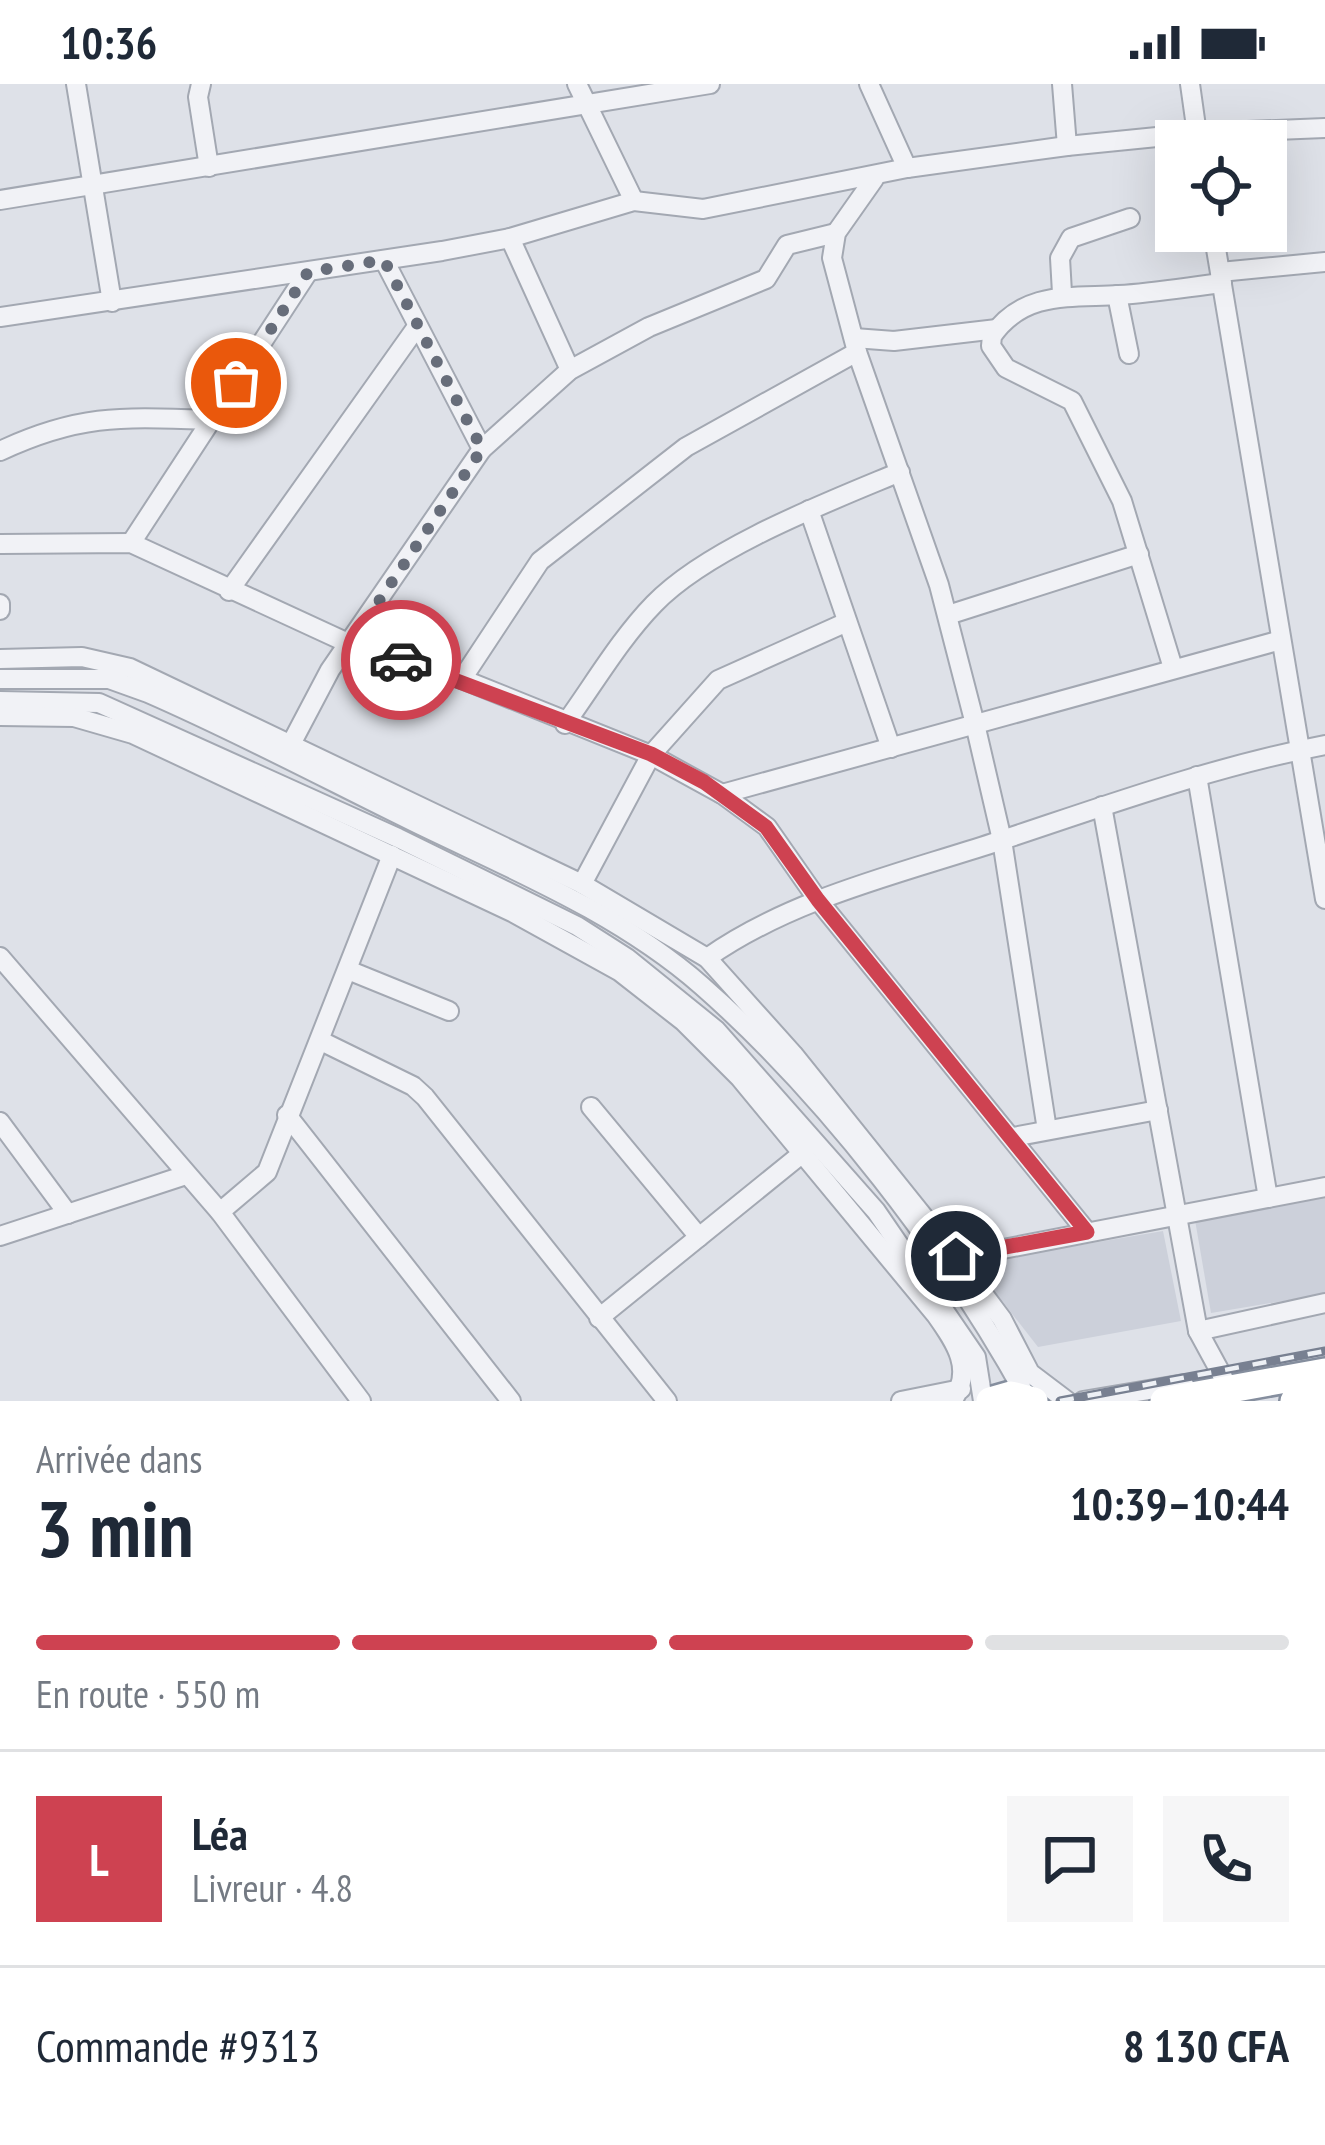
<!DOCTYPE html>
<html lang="fr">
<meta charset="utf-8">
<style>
:root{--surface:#fff;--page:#f6f6f7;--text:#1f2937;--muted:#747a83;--line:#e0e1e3;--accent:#ce4251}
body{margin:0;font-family:"PT Sans Narrow",sans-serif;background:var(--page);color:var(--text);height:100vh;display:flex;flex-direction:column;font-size:45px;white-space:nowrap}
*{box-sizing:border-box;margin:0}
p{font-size:39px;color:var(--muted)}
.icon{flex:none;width:66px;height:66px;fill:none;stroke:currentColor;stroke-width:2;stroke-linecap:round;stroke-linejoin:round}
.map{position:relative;height:1317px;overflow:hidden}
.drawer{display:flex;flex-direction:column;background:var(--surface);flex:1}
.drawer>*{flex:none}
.buttons{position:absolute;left:1155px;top:36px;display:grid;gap:24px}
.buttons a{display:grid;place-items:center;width:132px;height:132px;border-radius:0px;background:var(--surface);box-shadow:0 12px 48px #0002;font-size:60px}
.pin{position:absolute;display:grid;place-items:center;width:102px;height:102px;color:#fff;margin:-51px;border:6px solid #fff;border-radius:50%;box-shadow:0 3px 12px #0007}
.courier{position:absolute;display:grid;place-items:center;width:120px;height:120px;margin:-60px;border:9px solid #ce4251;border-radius:50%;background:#fff;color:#222;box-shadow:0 3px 15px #0007}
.overview em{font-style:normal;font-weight:600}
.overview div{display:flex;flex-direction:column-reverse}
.overview{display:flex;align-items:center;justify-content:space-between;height:204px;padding:0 36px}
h1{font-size:78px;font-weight:600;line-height:90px}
.bar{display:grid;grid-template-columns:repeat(4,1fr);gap:18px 12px;align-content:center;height:144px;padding:0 36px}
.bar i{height:15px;border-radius:9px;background:var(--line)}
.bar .on{background:var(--accent)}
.bar p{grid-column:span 4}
.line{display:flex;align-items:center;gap:30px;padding:0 36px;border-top:3px solid var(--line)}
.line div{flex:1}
.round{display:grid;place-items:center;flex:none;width:126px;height:126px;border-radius:0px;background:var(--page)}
.status{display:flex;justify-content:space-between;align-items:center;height:84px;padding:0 60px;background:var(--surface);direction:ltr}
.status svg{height:33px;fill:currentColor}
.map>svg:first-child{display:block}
</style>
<div class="status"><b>10:36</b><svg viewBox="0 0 49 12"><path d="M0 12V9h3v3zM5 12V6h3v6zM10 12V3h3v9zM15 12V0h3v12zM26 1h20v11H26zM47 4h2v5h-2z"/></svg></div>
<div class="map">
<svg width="1325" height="1317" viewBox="0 0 1325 1317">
<rect width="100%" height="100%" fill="#dee1e8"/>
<g fill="#ccd0da">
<polygon points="1325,1114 1325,1210 1211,1229 1195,1136"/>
<polygon points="1163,1147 1181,1237 1038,1263 977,1185 981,1178"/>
</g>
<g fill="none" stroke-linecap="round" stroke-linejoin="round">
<defs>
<g id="minor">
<polyline points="76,0 112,218"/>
<polyline points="201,0 198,13 209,83"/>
<polyline points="577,0 634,117"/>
<polyline points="869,0 907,84"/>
<polyline points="1062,0 1067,62"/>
<polyline points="1190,0 1198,57"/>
<polyline points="874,95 836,149 832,174 857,268 939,501 975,640 1002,756 1047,1046"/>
<polyline points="0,116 710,0"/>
<polyline points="1213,147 1325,815"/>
<polyline points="510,154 570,286"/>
<polyline points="1220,188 1325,178"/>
<polyline points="1062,209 1060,174 1071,154 1130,134"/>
<polyline points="1117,211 1129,270"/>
<polyline points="0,233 442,167 510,154 634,117 703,125 907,84 1067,62 1197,49 1325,44"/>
<polyline points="854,254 894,257 997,245"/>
<polyline points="482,365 570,286 649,243 766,195 787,161 836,149"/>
<path d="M0 367C81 329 125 333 212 336"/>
<polyline points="809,426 891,664"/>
<polyline points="131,459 308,188"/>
<polyline points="0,460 131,459 350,560 462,595 651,671 722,710 767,743 818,816 1087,1148"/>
<polyline points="229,507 416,244"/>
<polyline points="0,520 0,526"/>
<polyline points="948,531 1139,470"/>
<polyline points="0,575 82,573 130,584 582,800 707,874 793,970 955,1172 1002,1235 1030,1289 1067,1317"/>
<path d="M1173 584 1122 417 1072 317 1006 284 991 262 992 252C1024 206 1072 214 1119 211 1153 209 1188 203 1222 199"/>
<path d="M0 595H109L148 609C240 649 328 696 418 740 515 787 620 830 702 902 825 1010 949 1171 1027 1314"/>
<polyline points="462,595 540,477 686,363 857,268"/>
<polyline points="0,617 99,619 398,754 577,842 627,874 716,946 876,1127 976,1273 983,1317"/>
<path d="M0 632 74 633 133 650 514 829 619 887 683 937 740 994 936 1231C955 1258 975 1286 952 1317"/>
<path d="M565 640C594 600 620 555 654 520 708 464 828 418 900 388"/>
<polyline points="291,660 330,586 482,365 384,176"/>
<polyline points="1197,692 1268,1114"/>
<polyline points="722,710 1281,556"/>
<polyline points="1102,722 1198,1247 1223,1293"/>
<polyline points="582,800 651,671 718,596 847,538"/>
<polyline points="0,873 220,1128 361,1317"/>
<path d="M707 874C791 815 895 791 993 759 1102 723 1211 683 1325 661"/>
<polyline points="348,886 449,927"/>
<polyline points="321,957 413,1002 425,1013 667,1317"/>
<polyline points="591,1023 699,1153"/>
<polyline points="287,1031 511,1317"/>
<polyline points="0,1038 68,1130"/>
<polyline points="1013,1053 1158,1026"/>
<polyline points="220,1128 267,1088 392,771"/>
<polyline points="0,1152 186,1091"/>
<polyline points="946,1176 1325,1103"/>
<polyline points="599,1234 804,1068"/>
<polyline points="1198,1247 1325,1219"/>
<polyline points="901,1317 961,1305"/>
<polyline points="1083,1317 1184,1300"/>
</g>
<g id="highway">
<polyline points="990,1317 1011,1311 1034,1317"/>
<polyline points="1164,1317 1325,1288"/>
<polyline points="1294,1317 1325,1311"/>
</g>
</defs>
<use href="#minor" stroke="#a3a8b2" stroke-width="22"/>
<use href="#highway" stroke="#858e9e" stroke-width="32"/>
<use href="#minor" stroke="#f1f2f6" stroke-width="18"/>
<use href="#highway" stroke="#fff" stroke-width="27"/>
<defs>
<polyline id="rail" points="1060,1317 1325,1267"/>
</defs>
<use href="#rail" stroke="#788091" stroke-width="9"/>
<use href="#rail" stroke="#edf0f5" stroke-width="4.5" stroke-dasharray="14" stroke-linecap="butt"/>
</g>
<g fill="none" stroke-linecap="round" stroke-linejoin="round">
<polyline stroke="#676d7a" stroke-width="12" stroke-dasharray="0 21.6" points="236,299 308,188 384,176 482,365 350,560 401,576"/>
<polyline stroke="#ce4251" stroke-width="15" points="401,576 651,670 704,698 766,743 818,816 1087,1148 956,1172"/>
</g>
</svg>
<div class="buttons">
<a><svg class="icon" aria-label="locate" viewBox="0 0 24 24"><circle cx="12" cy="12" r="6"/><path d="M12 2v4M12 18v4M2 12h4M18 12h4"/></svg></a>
</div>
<div class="pin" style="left:236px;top:299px;background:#ea580c"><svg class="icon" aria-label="bag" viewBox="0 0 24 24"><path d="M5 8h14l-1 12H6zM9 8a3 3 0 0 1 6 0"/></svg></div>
<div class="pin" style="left:956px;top:1172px;background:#1f2937"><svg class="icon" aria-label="home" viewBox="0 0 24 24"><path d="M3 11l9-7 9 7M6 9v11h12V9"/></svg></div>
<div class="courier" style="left:401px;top:576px"><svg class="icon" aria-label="car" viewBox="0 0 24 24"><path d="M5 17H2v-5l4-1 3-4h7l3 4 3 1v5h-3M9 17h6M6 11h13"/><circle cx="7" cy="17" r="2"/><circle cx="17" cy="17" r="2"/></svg></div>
</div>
<section class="drawer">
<div class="overview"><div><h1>3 min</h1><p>Arrivée dans</p></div><em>10:39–10:44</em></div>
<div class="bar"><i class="on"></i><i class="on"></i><i class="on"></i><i></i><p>En route · 550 m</p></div>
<div class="line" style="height:216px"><b class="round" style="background:var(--accent);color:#fff">L</b><div><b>Léa</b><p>Livreur · 4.8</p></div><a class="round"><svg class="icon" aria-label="chat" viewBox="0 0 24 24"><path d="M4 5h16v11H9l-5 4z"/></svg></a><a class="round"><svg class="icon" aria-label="phone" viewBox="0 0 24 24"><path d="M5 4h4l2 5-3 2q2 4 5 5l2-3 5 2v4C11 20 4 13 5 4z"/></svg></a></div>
<div class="line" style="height:156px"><div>Commande #9313</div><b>8 130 CFA</b></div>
</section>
